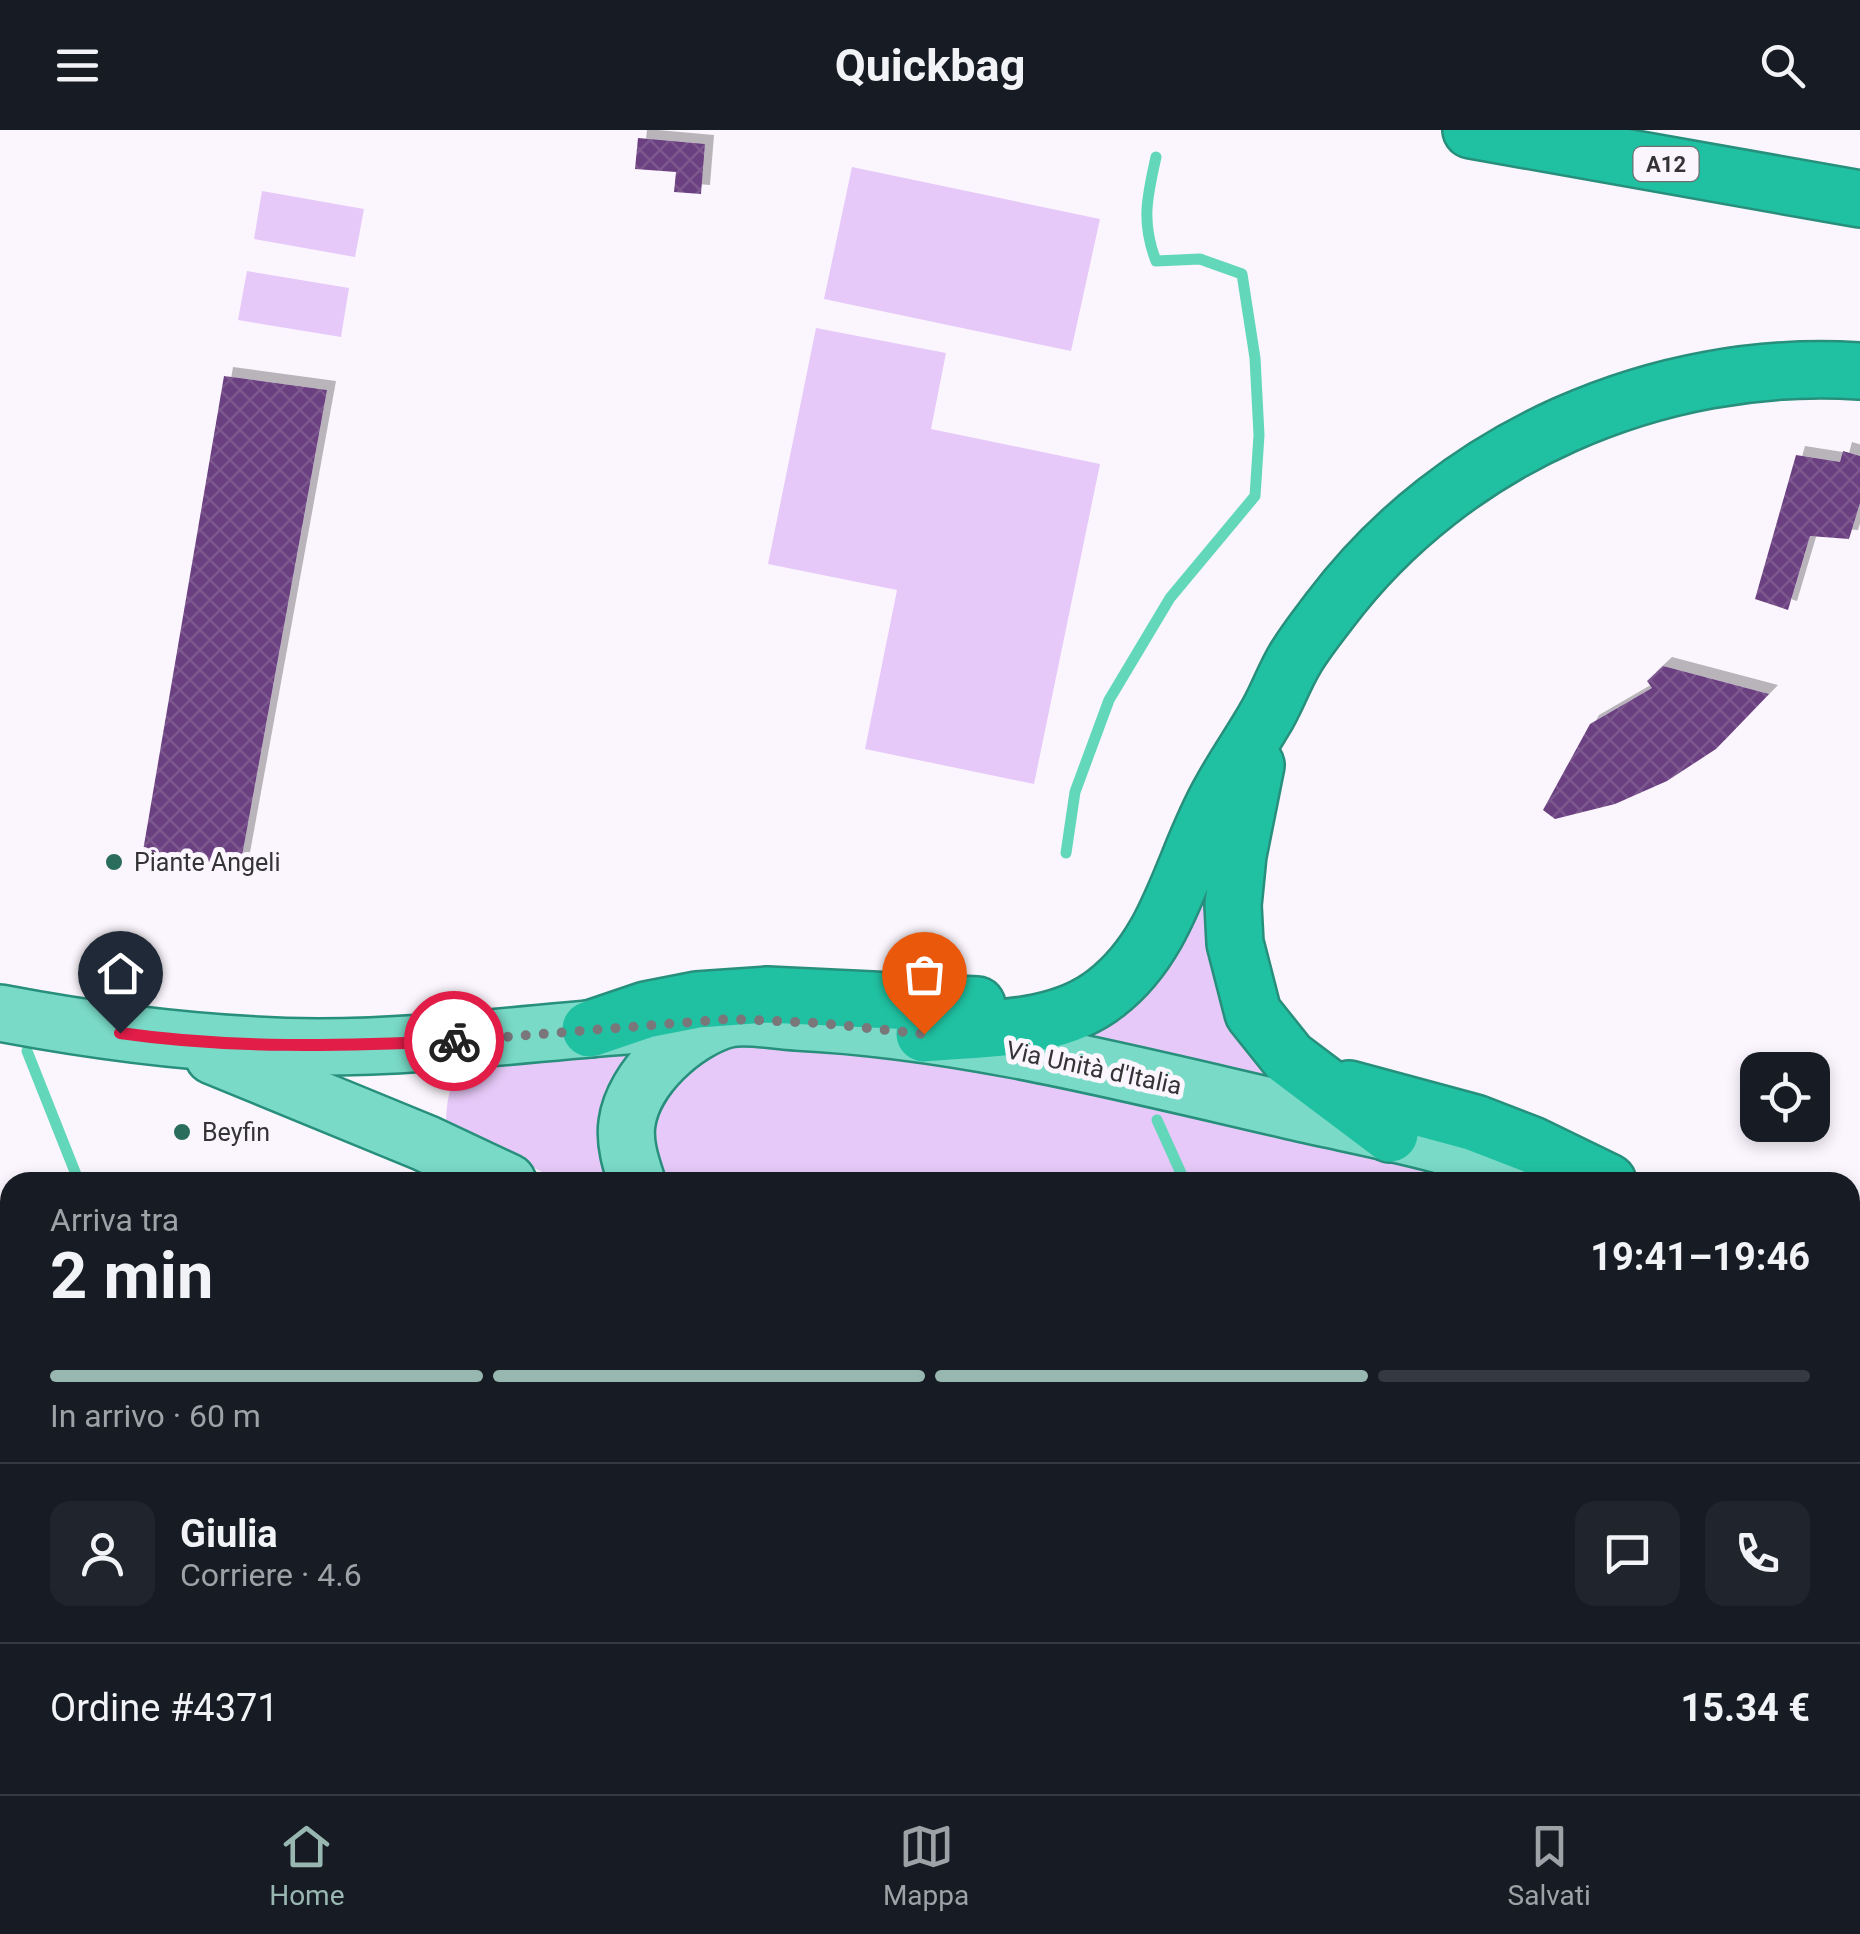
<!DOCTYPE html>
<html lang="it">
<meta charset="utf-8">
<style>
:root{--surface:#171b24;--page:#20242c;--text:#f1f3f6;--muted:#9ea1a6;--line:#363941;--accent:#98b7b1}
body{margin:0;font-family:Roboto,sans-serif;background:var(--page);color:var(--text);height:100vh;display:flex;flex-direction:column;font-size:38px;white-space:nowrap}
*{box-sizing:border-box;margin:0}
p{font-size:32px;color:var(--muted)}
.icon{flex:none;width:55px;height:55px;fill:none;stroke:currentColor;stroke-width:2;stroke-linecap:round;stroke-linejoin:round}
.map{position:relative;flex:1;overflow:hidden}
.sheet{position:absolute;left:0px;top:1042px;width:1860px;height:622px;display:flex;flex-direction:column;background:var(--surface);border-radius:30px 30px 0 0;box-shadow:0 5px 15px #0003}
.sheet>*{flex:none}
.tools{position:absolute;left:1740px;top:922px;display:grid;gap:20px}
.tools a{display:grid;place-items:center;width:90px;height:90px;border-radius:20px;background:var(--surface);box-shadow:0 5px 15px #0003;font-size:50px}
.pin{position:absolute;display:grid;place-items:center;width:85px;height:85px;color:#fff;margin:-102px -42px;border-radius:50% 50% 50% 0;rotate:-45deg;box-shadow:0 0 10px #0007}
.pin .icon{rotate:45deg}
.courier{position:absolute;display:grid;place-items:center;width:100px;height:100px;margin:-50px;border:8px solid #e11d48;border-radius:50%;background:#fff;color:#222;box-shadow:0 2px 12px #0007}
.head em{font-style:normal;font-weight:700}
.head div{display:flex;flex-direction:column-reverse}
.head{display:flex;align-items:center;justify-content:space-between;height:170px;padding:0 50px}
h1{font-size:65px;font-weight:700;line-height:75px}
.bar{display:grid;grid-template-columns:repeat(4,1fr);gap:15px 10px;align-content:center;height:120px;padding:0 50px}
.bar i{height:12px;border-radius:8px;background:var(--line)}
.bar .selected{background:var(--accent)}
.bar p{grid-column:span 4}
.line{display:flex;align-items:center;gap:25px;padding:0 50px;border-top:2px solid var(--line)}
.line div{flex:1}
.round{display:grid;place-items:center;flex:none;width:105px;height:105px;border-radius:20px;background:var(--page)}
header{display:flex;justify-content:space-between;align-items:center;height:130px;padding:0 50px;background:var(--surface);font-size:45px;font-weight:700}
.tabs{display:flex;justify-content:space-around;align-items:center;height:140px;border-top:2px solid var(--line);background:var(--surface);font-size:28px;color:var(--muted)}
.tabs a{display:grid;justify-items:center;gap:5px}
.tabs .selected{color:var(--accent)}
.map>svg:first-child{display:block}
</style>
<header><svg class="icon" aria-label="menu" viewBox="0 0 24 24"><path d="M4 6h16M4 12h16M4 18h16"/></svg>Quickbag<svg class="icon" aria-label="search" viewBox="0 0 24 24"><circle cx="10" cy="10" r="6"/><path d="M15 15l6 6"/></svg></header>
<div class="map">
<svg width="1860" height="1664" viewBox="0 0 1860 1664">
<defs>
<pattern id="building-cross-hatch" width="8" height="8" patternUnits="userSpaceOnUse" patternTransform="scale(2.5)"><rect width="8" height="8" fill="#6a3f81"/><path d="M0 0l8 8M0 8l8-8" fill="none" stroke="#7c598e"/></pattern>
<filter id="shadow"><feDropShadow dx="9" dy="-9" stdDeviation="0" flood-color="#0004"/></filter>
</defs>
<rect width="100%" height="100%" fill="#fbf6fd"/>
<g fill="#e6c9f8">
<polygon points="852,37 1100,89 1071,221 824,169"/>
<polygon points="262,61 364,79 355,127 254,109"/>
<polygon points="247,141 349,158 341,207 238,190"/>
<polygon points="816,198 946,223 931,299 1100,334 1034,654 865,619 897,460 768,434"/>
<polygon points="1204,742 1279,955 1082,926 1085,889"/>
<path d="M693 895 621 1052H563L446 995C446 969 451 948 467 927Z"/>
<polygon points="730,907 951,927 1491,1052 657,1052 651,974"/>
</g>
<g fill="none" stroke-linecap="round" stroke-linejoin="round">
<g stroke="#63d7ba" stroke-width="11">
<path d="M1066 723 1075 662 1109 570 1170 468 1255 366 1259 305 1255 228 1242 144 1200 129 1156 131C1141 92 1147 67 1156 27"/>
<polyline points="27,921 79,1052"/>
<polyline points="1157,990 1185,1052"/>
<polyline points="340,1655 345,1664"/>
<polyline points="1148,1664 1149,1655"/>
</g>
</g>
<g fill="url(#building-cross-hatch)" filter="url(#shadow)">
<polygon points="638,8 705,14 701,64 674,62 676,42 635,39"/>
<polygon points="224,246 327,260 240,737 143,721"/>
<polygon points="1843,321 1860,326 1860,373 1849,409 1810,406 1788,480 1755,469 1796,325 1840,332"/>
<polygon points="1663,536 1769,564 1716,619 1667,651 1615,674 1555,689 1543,680 1590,594 1652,558 1647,551"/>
<polygon points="0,1563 10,1563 10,1655 28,1655 18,1664 0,1662"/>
<polygon points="175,1655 244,1655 252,1664 192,1664 190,1658 177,1663"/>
</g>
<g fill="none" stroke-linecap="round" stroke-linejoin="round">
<defs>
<g id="minor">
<polyline points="0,1532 10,1532"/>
<polyline points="1850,1629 1860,1613"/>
<polyline points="1829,1664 1834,1655"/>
</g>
<g id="major">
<path d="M0 883C105 903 210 916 318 917 424 917 530 903 637 895"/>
<polyline points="213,926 425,1013 508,1052"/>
<path d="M637 1052C631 1034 624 1013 627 993 633 948 685 900 728 889 748 885 775 891 796 892 961 900 1126 943 1287 980 1372 1000 1463 1013 1542 1052"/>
<polyline points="1850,1206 1860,1211"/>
<polyline points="1850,1290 1860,1289"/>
</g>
<g id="highway">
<polyline points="1471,0 1860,69"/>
<polyline points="1256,635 1238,725 1233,775 1235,813 1253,883 1289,928 1390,1004"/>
<polyline points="590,899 646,880 697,870 767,865 977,875"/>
<path d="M924 904C984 898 1057 902 1106 863 1171 813 1182 729 1221 661 1234 637 1250 614 1264 590 1276 571 1283 549 1295 529 1305 512 1318 496 1330 480 1453 317 1658 228 1860 241"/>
<polyline points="1349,959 1475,993 1532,1015 1608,1052"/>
</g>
</defs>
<use href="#minor" stroke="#837f85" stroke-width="52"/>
<use href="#major" stroke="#278f7c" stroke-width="60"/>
<use href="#highway" stroke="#278f7c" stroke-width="60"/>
<use href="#minor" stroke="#fff" stroke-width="48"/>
<use href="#major" stroke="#79dac7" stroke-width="55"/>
<use href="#highway" stroke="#20c1a2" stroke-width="55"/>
</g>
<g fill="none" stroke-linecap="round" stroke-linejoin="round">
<polyline stroke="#7a777b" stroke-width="10" stroke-dasharray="0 18" points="454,911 730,889 820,893 924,904"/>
<path stroke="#e11d48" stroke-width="12" d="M120 903C231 919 342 916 454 911"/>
</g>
<g fill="#2b6d5d" stroke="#fbf6fd" stroke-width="4">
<circle cx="114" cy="732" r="10"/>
<circle cx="182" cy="1002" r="10"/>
</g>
<g text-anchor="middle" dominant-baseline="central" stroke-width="10" stroke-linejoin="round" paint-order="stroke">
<rect fill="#fbf6fd" stroke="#706e71" stroke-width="2.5" x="1633.5" y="17" width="65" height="34" rx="8"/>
<g font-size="22" font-weight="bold" fill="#343335">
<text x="1666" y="34">A12</text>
</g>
<g font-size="25" fill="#343335" stroke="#fbf6fd" text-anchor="start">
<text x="134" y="732">Piante Angeli</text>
<text x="202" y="1002">Beyfin</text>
</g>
<g font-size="25" fill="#343335" stroke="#fbf6fd">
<text transform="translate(1094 938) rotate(12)">Via Unità d'Italia</text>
</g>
</g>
</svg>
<div class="tools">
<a><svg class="icon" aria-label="locate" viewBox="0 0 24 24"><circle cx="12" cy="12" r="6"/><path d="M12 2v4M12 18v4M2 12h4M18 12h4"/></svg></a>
</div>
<div class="pin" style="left:924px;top:904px;background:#ea580c"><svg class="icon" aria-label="bag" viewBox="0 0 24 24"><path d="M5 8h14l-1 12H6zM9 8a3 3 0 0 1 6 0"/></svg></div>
<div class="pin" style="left:120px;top:903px;background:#1f2937"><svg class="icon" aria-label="home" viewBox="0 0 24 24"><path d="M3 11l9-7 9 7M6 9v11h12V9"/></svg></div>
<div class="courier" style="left:454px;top:911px"><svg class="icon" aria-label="bike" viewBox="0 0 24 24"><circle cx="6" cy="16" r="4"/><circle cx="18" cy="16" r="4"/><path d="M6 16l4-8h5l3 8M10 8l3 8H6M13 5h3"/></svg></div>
<section class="sheet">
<div class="head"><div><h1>2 min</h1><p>Arriva tra</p></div><em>19:41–19:46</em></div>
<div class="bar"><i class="selected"></i><i class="selected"></i><i class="selected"></i><i></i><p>In arrivo · 60 m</p></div>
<div class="line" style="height:180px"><a class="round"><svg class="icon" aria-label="person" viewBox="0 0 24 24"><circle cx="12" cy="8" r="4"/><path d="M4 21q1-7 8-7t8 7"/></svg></a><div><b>Giulia</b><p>Corriere · 4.6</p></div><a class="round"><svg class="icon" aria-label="chat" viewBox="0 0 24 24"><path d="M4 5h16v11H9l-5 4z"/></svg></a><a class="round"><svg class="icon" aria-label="phone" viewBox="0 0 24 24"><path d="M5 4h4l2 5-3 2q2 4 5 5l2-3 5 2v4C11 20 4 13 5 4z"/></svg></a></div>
<div class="line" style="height:130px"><div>Ordine #4371</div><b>15.34 €</b></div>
</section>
</div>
<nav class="tabs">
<a class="selected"><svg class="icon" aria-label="home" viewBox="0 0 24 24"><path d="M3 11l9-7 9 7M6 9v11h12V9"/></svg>Home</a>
<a><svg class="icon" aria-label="map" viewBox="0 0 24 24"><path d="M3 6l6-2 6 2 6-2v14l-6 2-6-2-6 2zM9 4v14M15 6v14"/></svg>Mappa</a>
<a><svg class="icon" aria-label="saved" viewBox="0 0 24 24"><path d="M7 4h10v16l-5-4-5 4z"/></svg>Salvati</a>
</nav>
